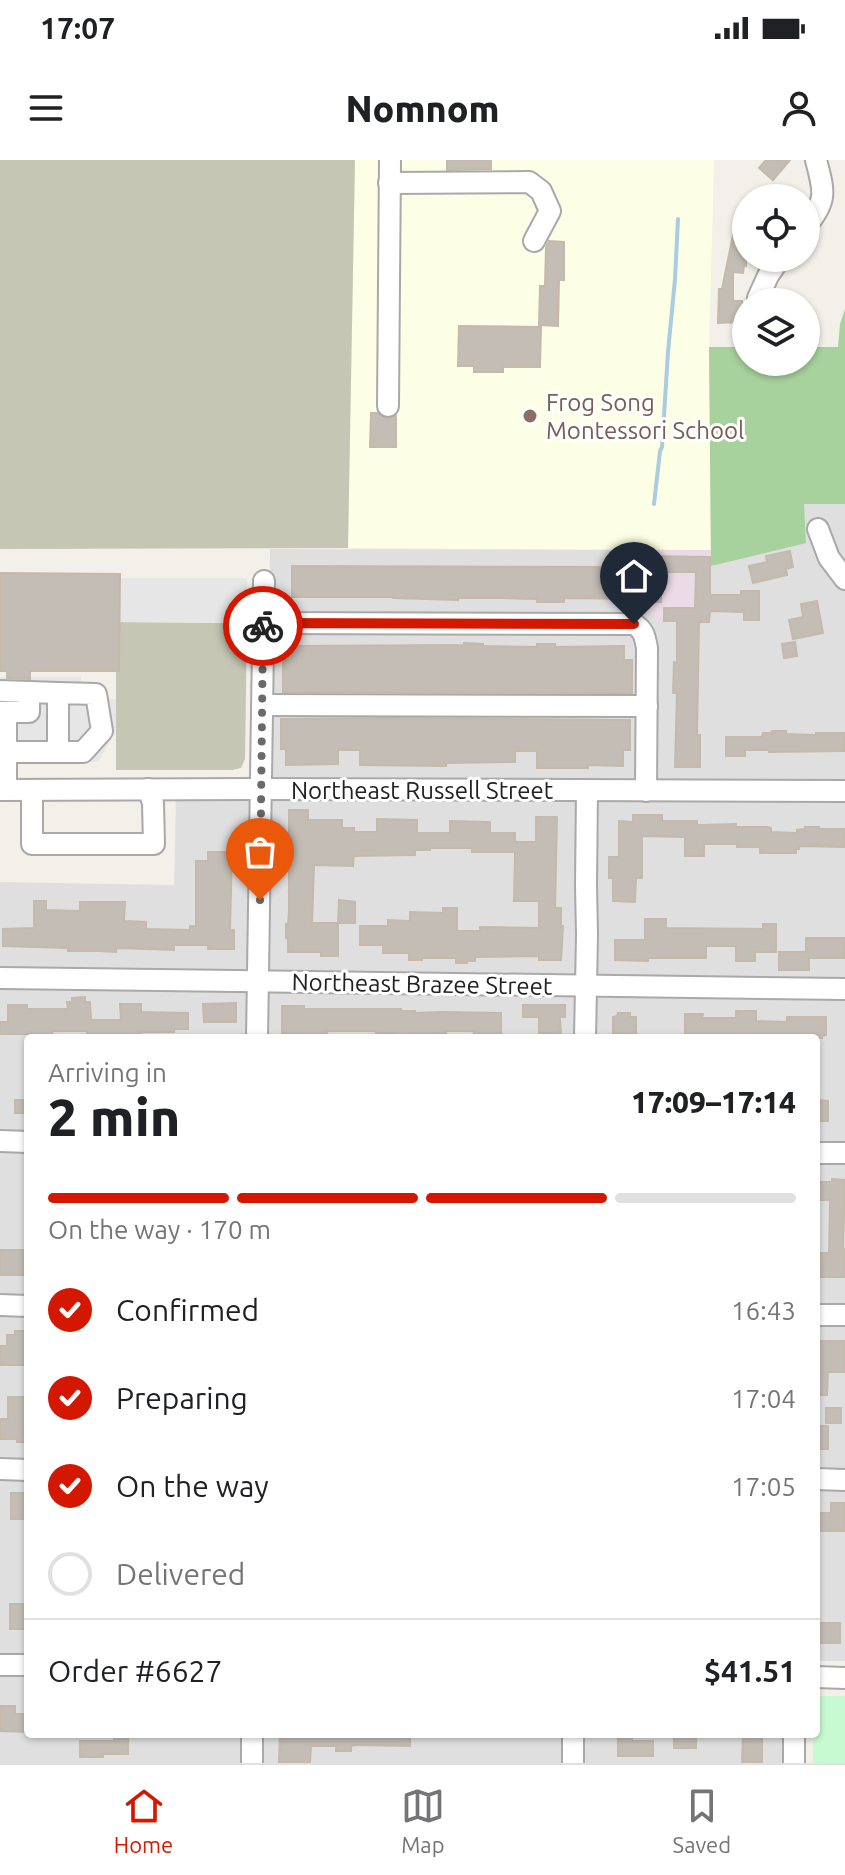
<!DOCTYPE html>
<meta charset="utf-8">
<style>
:root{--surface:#fff;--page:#f2f2f2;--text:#202124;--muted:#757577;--line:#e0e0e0;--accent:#d41800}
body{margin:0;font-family:Ubuntu,sans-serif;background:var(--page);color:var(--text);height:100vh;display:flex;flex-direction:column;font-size:30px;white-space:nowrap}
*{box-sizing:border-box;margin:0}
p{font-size:26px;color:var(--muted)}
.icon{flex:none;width:44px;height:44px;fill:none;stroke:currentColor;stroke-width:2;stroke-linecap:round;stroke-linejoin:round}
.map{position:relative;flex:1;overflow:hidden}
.panel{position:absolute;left:24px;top:874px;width:796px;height:704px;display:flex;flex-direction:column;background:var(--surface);border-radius:8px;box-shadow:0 2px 6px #0004}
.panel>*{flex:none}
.controls{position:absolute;left:732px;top:24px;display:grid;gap:16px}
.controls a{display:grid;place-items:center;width:88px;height:88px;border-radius:50%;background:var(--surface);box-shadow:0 2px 6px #0004;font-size:40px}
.pin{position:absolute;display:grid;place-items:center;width:68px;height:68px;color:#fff;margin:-82px -34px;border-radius:50% 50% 50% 0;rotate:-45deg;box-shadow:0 0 8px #0007}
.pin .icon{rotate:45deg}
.courier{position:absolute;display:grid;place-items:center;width:80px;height:80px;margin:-40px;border:6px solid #d41800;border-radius:50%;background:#fff;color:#222;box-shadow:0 2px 10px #0007}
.head em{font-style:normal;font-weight:800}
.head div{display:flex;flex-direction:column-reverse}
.head{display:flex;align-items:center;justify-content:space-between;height:136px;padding:0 24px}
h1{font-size:52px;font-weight:800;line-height:60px}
.bar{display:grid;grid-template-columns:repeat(4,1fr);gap:12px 8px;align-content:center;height:96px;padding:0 24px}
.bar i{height:10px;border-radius:6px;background:var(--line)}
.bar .selected{background:var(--accent)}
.bar p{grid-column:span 4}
.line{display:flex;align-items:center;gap:20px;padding:0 24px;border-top:2px solid var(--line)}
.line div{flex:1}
ol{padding:0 24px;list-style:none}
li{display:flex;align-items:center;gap:24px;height:88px}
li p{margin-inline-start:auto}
li .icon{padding:8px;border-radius:50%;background:var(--accent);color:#fff;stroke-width:4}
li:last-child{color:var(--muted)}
li i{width:44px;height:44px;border:4px solid var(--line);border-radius:50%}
.status{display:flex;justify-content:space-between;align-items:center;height:56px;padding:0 40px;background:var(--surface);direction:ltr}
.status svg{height:22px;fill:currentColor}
header{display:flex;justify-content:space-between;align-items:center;height:104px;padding:0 24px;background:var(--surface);font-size:36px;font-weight:800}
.tab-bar{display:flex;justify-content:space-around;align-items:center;height:112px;border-top:2px solid var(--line);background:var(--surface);font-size:22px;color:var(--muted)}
.tab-bar a{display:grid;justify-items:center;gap:4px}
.tab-bar .selected{color:var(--accent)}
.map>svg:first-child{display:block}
</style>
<div class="status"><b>17:07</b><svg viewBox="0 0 49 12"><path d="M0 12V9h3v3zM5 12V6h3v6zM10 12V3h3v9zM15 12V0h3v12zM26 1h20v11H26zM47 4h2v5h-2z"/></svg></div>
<header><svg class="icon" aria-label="menu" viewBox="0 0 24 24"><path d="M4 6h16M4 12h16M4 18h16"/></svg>Nomnom<svg class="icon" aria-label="person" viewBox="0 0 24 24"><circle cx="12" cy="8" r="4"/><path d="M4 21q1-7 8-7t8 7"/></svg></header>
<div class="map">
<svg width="845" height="1603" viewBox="0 0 845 1603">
<rect width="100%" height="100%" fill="#f2f0e9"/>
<polygon fill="#e0dfdf" points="804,344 845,344 845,1501 816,1501 816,878 28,878 28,1574 785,1574 785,1603 0,1603 0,722 174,725 176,638 266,639 270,389 711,390 712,405"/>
<polygon fill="#ebdbe6" points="638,389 711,390 710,462 657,461 650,454 637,448"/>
<polygon fill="#fcffe5" points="355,0 714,0 709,187 711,390 348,388"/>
<g fill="#c5c7b4">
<polygon points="0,0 355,0 348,388 0,389"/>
<polygon points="247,461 245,599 241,608 232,610 116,610 116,462 239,463"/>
</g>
<polygon fill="#a7d19d" points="845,149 845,344 804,344 806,383 711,406 709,187 746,187 746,202 806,202 806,187 838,187 840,164"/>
<polygon fill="#c7fad1" points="816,1536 845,1536 845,1603 813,1603 813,1574 816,1574"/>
<g fill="#e6e6e6">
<polygon points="116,418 247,418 247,461 239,463 116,462"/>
<polygon points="0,517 81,517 81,525 99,525 110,539 116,539 116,570 98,602 0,601"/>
</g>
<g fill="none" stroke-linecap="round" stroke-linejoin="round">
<polyline stroke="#a9cddf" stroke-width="4" points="654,344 660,291 662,287 668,192 675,119 678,59"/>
</g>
<g fill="#c3bdb5" stroke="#c4b9ab" stroke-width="2">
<polygon points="447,0 491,0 491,9 447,10"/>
<polygon points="766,0 790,0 773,20 759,8"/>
<polygon points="733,75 746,77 746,106 744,105 743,113 733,112 733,141 742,141 742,162 718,163 719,129 722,129"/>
<polygon points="549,81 564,82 564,120 559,120 558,166 539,165 540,126 545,126 546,87"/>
<polygon points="459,166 541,167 540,207 503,207 503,212 474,212 474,206 458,206"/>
<polygon points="371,253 378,253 387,259 396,256 396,287 370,287"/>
<polygon points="790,391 793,407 786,409 787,415 753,423 749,406 767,402 766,396"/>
<polygon points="645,396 710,397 710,435 741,435 741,431 759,431 759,460 744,460 744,452 710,451 709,462 699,462 697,575 700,575 700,607 675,607 677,533 673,533 674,502 677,503 677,461 664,461 664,448 695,448 696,412 661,412 661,442 645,442 645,439 564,438 564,442 537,442 537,439 503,438 458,438 458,440 393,438 393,437 292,437 292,406 608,407 608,405 645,405"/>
<polygon points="0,413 120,414 119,511 30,511 30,519 7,518 7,511 0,511"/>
<polygon points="817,441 823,473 793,479 789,460 803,457 801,444"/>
<polygon points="795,482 797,496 784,498 782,484"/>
<polygon points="464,483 483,484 483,486 537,487 537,484 555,484 555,487 624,486 624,500 632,500 632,533 283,532 283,500 288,500 288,486 464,485"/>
<polygon points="387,558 630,560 630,590 623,590 623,606 588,605 588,608 537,608 537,591 515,591 515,602 446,603 446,606 360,605 360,590 338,590 338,604 286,605 286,589 281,589 281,559"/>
<polygon points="772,571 786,571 786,574 816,575 816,573 844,573 844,591 769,592 769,590 745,590 745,596 726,596 726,577 762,577 763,573 771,573"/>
<polygon points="289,650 308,650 308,660 342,660 342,668 354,668 354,672 377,672 377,659 417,660 417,673 450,673 450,661 490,662 490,673 515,673 515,682 536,682 536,657 557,657 555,748 561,748 561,766 563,766 561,800 539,800 539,796 475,797 475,801 467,801 467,803 456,803 456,798 422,798 422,800 409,800 409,793 383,793 383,785 360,785 360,766 388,766 388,760 410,761 410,752 443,753 443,748 457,748 457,771 480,771 480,767 539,768 539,741 514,741 515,692 472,692 472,688 430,688 430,690 415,690 415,695 354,696 353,706 314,705 312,763 338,763 338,796 321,796 321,792 288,792 288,778 286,778 286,764 288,765 289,751"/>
<polygon points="633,655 662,655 662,661 697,661 697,665 736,664 736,667 767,667 771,668 771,672 797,673 797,670 805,669 805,667 819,667 819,669 845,669 845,687 799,686 799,689 796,689 796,693 760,693 760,687 737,687 737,684 704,684 704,696 685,696 685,677 642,676 642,718 636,718 635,742 613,741 613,718 609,718 609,697 619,697 619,661 633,662"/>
<polygon points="208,692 232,692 230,770 234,770 234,789 208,789 208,785 174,785 174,790 116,788 116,792 99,791 68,791 68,788 3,786 3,769 34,768 34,741 46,741 46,750 80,751 80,742 125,742 124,761 146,762 146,769 190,770 190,766 196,766 196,701 208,701"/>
<polygon points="339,740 355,742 355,763 338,763"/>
<polygon points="645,759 666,759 666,768 763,769 763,764 776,764 776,792 755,792 755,801 736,801 736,786 706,786 706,798 648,798 648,801 615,800 615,780 645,780"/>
<polygon points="806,778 845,778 844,798 809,798 809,810 779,810 779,792 806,792"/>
<polygon points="85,837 85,842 90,842 91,860 121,860 120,844 141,844 141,852 188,853 188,869 174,869 174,872 141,872 141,878 87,878 87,871 52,871 52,878 32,878 32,874 0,874 0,862 8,862 8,845 27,845 27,849 68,849 67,842 72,842 72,838"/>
<polygon points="236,843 236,862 204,862 203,844"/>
<polygon points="523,845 565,845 565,857 560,857 561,874 539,873 539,857 523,857"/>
<polygon points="282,846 304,846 304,849 401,849 401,851 415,851 415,853 443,852 501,853 501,878 474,878 474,871 446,871 446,873 395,875 395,873 376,873 376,871 327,871 327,878 288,878 288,873 282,873"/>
<polygon points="736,851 756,851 756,861 787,862 787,857 826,857 826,875 822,876 822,878 685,878 685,854 703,854 702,858 736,858"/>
<polygon points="618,853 630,853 630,857 636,857 636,876 633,876 633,878 613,878 613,857 617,856"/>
<rect x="15" y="940" width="13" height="13"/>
<polygon points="816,940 828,941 828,961 816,961"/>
<polygon points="832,1019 845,1020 843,1089 845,1089 845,1117 816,1117 816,1093 829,1093 830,1040 816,1040 816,1022 832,1022"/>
<rect x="0" y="1090" width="28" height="25"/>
<polygon points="15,1171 28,1171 28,1205 0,1205 0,1186 7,1186 7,1175 15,1175"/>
<polygon points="816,1181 845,1181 845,1212 828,1212 827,1235 816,1235"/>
<polygon points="8,1237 28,1237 28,1282 17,1282 17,1279 0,1279 0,1259 8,1259"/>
<rect x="826" y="1248" width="15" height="15"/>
<rect x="816" y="1266" width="12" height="23"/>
<rect x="11" y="1333" width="17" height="26"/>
<polygon points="831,1343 844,1343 845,1371 816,1371 816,1353 831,1353"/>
<rect x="10" y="1444" width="18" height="25"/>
<rect x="816" y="1463" width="24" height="20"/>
<polygon points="0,1546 15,1546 15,1554 28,1554 28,1572 0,1571"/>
<polygon points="114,1574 128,1574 128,1594 103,1594 103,1597 80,1597 80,1581 114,1581"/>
<polygon points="280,1574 410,1574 410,1586 355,1585 351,1586 351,1591 336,1591 336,1586 311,1586 310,1603 279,1603"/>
<polygon points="618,1574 632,1574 632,1581 653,1581 653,1596 618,1596"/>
<rect x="674" y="1574" width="22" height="14"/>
<polygon points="743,1574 762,1574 762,1603 742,1602"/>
</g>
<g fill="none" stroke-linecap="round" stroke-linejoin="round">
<defs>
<g id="minor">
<polyline points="389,23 529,22 541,31 550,51 534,81"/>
<path d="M806 66C828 40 824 31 816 0"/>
<polyline points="758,138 768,116 780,98"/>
<polyline points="388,246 390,0"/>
<polyline points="818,369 829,398 845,419"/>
<path d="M263 463 634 464C644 470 645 477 647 488L646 631"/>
<polyline points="0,531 29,532"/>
<polyline points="262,545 647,546"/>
<polyline points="0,552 29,552 29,532 58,533"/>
<polyline points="6,552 6,592"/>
<polyline points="0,630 261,629 845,631"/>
<polyline points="6,630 6,592 83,592 102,571 96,534 58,533 58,592"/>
<polyline points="32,630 32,684 154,684 153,643 148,629"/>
<polyline points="0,818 845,829"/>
<polyline points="257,878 264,421"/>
<polyline points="585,878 587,775 586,725 587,630"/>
<polyline points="0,981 28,982"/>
<polyline points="816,993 845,993"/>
<polyline points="0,1145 28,1146"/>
<polyline points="816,1155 845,1155"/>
<polyline points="0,1309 28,1310"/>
<polyline points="816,1319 845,1320"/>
<polyline points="0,1505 28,1505"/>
<polyline points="816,1517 845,1518"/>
<polyline points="252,1603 252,1574"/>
<polyline points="573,1603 573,1574"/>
<polyline points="794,1603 794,1574"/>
</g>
</defs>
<use href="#minor" stroke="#a9a9a9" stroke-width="24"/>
<use href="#minor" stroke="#fff" stroke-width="20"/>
</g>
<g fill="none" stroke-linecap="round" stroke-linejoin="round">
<polyline stroke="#6b6a68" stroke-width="8" stroke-dasharray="0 14.4" points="260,740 263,466"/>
<polyline stroke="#d41800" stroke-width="10" points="263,466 263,463 634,464"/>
</g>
<circle fill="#8d6e63" stroke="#fff" stroke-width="3" cx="530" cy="256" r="8"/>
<g text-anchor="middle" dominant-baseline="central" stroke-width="6" stroke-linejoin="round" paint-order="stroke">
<g font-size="24" fill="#785e54" stroke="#fff" text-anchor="start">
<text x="546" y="242">Frog Song<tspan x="546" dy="28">Montessori School</tspan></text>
</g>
<g font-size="24" fill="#222" stroke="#fff">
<text x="422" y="630">Northeast Russell Street</text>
<text transform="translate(422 824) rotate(1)">Northeast Brazee Street</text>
</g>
</g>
</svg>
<div class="controls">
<a><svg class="icon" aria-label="locate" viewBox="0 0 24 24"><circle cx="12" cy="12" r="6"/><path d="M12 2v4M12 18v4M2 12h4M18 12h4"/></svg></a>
<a><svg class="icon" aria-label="layers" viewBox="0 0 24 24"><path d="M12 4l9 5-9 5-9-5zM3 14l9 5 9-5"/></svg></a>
</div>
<div class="pin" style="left:260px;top:740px;background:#ea580c"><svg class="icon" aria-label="bag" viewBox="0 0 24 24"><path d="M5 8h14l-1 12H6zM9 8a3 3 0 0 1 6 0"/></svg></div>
<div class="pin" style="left:634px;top:464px;background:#1f2937"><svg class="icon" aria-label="home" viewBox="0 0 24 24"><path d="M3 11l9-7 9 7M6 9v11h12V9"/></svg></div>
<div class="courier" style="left:263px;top:466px"><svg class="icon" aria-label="bike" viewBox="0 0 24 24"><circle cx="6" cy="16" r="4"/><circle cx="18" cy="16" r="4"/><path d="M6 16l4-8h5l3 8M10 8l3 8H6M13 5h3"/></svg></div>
<section class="panel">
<div class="head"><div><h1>2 min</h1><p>Arriving in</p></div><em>17:09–17:14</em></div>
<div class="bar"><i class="selected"></i><i class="selected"></i><i class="selected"></i><i></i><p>On the way · 170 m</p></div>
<ol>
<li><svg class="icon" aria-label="check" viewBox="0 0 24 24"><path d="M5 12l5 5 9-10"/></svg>Confirmed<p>16:43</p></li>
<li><svg class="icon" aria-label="check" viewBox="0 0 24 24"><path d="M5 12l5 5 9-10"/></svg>Preparing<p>17:04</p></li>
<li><svg class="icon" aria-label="check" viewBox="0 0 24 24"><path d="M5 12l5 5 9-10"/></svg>On the way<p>17:05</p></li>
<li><i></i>Delivered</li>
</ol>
<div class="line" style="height:104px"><div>Order #6627</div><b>$41.51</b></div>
</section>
</div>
<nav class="tab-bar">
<a class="selected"><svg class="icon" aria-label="home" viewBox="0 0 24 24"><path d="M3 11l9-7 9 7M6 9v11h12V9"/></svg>Home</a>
<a><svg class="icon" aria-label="map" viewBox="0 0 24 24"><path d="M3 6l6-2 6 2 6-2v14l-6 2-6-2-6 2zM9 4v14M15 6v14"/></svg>Map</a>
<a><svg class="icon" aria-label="saved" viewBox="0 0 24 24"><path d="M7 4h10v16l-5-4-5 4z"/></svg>Saved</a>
</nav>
